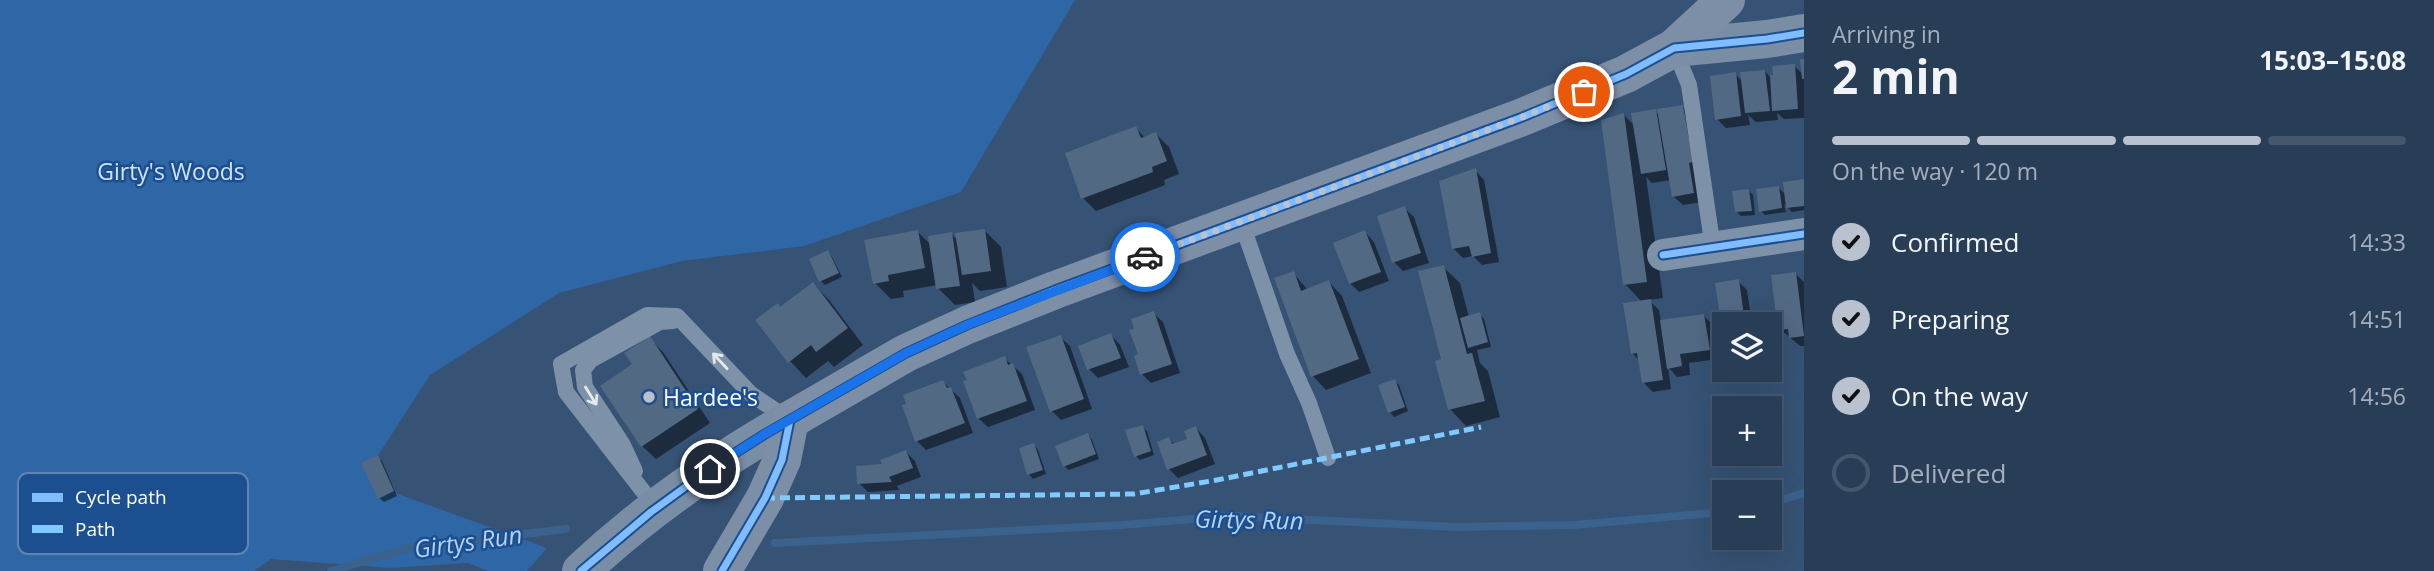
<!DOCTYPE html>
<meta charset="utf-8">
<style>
:root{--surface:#283e57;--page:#344961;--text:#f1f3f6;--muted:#a5aeba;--line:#44576d;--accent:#b9c2ce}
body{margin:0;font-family:"Open Sans",sans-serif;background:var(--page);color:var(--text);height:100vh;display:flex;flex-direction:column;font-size:26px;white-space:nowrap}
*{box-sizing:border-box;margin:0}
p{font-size:23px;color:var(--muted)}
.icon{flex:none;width:38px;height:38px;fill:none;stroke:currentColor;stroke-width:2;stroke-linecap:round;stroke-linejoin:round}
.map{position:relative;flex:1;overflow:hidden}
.sheet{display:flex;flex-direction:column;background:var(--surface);width:630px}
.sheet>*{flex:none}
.fabs{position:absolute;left:1712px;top:312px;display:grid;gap:14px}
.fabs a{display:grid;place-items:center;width:70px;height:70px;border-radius:0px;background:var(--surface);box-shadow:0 7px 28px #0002,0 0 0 2px var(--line);font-size:35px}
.pin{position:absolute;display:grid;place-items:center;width:60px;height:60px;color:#fff;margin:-30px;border:4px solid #fff;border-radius:50%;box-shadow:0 2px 7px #0007}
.courier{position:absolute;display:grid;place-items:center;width:70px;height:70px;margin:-35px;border:5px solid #1a73e8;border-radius:50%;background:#fff;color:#222;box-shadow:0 2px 9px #0007}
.head em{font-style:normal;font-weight:700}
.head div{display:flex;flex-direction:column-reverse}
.head{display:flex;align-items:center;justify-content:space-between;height:119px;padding:0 28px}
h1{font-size:46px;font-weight:700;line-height:52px}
.bar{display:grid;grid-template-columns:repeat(4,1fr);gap:10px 7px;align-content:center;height:84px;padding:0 28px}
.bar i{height:9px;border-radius:5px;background:var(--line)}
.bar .active{background:var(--accent)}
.bar p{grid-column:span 4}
ol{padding:0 28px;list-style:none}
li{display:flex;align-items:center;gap:21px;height:77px}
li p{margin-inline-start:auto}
li .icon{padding:7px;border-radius:50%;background:var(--accent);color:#111;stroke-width:4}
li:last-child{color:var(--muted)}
li i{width:38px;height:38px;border:4px solid var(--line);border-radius:50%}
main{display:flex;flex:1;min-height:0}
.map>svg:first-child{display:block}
</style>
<main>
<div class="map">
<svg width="1804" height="571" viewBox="0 0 1804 571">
<rect width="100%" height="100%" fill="#365274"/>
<polygon fill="#2f66a5" points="0,0 1075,0 961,192 804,246 682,261 559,293 430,375 370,468 390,491 547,548 527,571 488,571 468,563 390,568 271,559 254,571 0,571"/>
<g fill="#0007">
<polygon points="1804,61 1804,118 1784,119 1777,113 1778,120 1756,122 1748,115 1750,125 1726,128 1717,119 1735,74 1743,82 1765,71 1770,77 1774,76 1794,66 1804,75"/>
<polygon points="1683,107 1692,116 1702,202 1683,205 1673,196 1671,180 1652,183 1646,177 1663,298 1649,300 1659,310 1661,322 1704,316 1713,325 1718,359 1689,363 1690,375 1677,377 1668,367 1671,389 1653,392 1644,383 1640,361 1632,353 1642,302 1625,284 1624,115 1634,125 1655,111 1660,116"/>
<polygon points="1136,128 1145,138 1156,134 1169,147 1179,174 1164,180 1165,185 1096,211 1083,198"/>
<polygon points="1475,170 1484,180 1499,262 1482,265 1473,256 1463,258 1453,248"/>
<polygon points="1804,180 1804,210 1792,212 1784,204 1786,212 1765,215 1761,211 1778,187 1786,195"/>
<polygon points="1748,190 1753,195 1755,215 1741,216 1737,212"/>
<polygon points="1404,208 1414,217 1429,263 1403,271 1394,262"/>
<polygon points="984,230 1001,247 1007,287 980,291 972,283 975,302 955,305 938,288 937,285 903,291 904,297 891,299 875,283 917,231 932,246 951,234 959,241"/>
<polygon points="1365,232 1374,242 1389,281 1359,292 1350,283"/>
<polygon points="828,252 832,257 842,277 825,285 821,281"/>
<polygon points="1443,267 1460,283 1469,317 1479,314 1484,319 1491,347 1477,350 1480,363 1488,371 1500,417 1466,426 1450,409 1443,360"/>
<polygon points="1293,273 1308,290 1329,282 1342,296 1371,373 1326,390 1313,376"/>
<polygon points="1796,274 1804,282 1804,346 1800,346 1780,329"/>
<polygon points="1738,281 1747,290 1752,324 1724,324 1724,328 1717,284"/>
<polygon points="813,284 829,300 863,345 834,367 828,361 806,378 790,361 781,308"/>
<polygon points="1153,313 1163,322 1180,373 1151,383 1142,374 1140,356"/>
<polygon points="1111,335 1120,345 1129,367 1098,378 1089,369"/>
<polygon points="1060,337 1070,346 1092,409 1061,420 1052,411"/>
<polygon points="649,338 663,352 710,423 656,459 642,446 602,386 634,365"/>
<polygon points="1005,359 1022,374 1035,410 988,427 978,418"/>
<polygon points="1394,381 1399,385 1408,411 1394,417 1390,412"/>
<polygon points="943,382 960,398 973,433 926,450 917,441"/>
<polygon points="1142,427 1147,431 1154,455 1140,460 1136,456"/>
<polygon points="1196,428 1205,438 1215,464 1178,478 1169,469 1168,439 1175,445 1190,439"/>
<polygon points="1088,435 1092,440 1099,459 1069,470 1064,466"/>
<polygon points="1034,445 1038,450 1046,474 1033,479 1029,474"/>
<polygon points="906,452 915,461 921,477 897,486 899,490 868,492 859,483"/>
<polygon points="377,457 382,461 397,496 384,502 379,498"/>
</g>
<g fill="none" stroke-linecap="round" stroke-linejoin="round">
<g stroke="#3b618d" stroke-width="8">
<polyline points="1769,504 1804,493"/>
<polyline points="775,543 1122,525 1230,516 1457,527 1574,525 1724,512"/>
<polyline points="331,571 409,548 566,529"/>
</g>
</g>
<g fill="#526984">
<polygon points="1800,59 1804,59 1804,79 1802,79"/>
<polygon points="1795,64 1798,109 1772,111 1770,75 1773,75 1772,66"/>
<polygon points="1765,70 1770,111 1745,113 1740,72"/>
<polygon points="1736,72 1741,116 1715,120 1710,76"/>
<polygon points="1683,105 1693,162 1689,163 1694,193 1672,197 1657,109"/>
<polygon points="1656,109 1666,170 1641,174 1631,113"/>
<polygon points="1624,113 1647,282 1623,285 1601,120"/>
<polygon points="1136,126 1141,138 1156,132 1167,161 1152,167 1153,172 1081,199 1065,153"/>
<polygon points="1476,168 1491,253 1472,257 1469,246 1452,249 1439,181"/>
<polygon points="1804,179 1804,206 1786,208 1783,182"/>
<polygon points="1779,186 1782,208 1759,212 1756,189"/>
<polygon points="1749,189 1752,211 1735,212 1732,191"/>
<polygon points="1405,206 1421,253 1392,263 1377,216"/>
<polygon points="985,229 991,271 962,275 955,233"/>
<polygon points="918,230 925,268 888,275 889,281 873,284 864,240"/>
<polygon points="1365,230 1381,272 1349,284 1333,243"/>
<polygon points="952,232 960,286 936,289 928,236"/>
<polygon points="828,250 839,273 819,282 809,259"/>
<polygon points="1444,265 1467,354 1472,353 1485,401 1448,410 1435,361 1441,359 1418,271"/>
<polygon points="1294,271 1301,291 1329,280 1359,359 1311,377 1274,278"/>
<polygon points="1796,272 1804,336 1789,338 1788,329 1778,330 1771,275"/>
<polygon points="1739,279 1745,324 1724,324 1722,330 1715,283"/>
<polygon points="813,282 848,328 816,352 811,345 788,363 755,320 778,303 780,307"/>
<polygon points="1651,299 1663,380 1642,383 1637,353 1631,354 1623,303"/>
<polygon points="1154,311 1172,364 1140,375 1134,356 1138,354 1129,330 1134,329 1131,319"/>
<polygon points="1480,312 1488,342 1468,348 1460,318"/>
<polygon points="1704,314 1710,350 1680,354 1682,366 1667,369 1660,320"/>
<polygon points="1111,333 1121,358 1087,370 1078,346"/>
<polygon points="1061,335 1084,399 1050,412 1026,347"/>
<polygon points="650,336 698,409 641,447 600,386 632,364 624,353"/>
<polygon points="1005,356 1008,365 1013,363 1027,401 977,419 963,381 967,380 963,372"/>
<polygon points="1395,379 1405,407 1388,413 1378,385"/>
<polygon points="943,380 947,388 951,387 965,423 915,442 902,405 906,404 903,395"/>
<polygon points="1143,425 1151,451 1134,457 1125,430"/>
<polygon points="1196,426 1207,455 1167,470 1157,442 1169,437 1172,444 1187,439 1184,431"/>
<polygon points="1088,433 1096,454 1063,467 1055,446"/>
<polygon points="1034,443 1043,470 1027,475 1019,448"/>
<polygon points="906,450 913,468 889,477 892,482 857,484 856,466 882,464 880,460"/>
<polygon points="378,455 394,491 378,499 361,463"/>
</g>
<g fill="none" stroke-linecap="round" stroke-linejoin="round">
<g stroke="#7d92a8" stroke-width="16">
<polyline points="1674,48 1689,85 1713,248"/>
<polyline points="1241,221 1287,354 1309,403 1328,458"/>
<polyline points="635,471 623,445 585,387 583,370 591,360 660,322 673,321"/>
<polyline points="656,508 566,392 561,364 647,315 677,316 751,394 788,419"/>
</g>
<polyline stroke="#7d92a8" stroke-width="32" points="1663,255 1804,234"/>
<g stroke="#798da4" stroke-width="38">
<polyline points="1674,48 1767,39 1804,33"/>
<path d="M581 571C644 512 716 462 790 420"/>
</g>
<polyline stroke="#7d8ea7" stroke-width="38" points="722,571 765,498 782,460 790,420 906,353 967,325 1055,290 1520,118 1626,74 1674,48 1726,0"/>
<polyline stroke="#80caff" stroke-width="5" stroke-dasharray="10 5" stroke-linecap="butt" points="765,498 1134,494 1217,480 1481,427"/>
<defs>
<g id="cycleway">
<polyline points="1663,255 1804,234"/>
<polyline points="581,571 651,512 710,469 765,434 906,353 967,325 1055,290 1520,118 1626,74 1674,48 1767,39 1804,33"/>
<polyline points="722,571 765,498 782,460 790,420"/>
</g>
</defs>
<use href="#cycleway" stroke="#1b4f8f" stroke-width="11"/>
<use href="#cycleway" stroke="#80bcff" stroke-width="7"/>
</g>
<defs><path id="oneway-shaft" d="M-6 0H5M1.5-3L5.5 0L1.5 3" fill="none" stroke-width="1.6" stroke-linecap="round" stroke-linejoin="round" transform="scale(1.75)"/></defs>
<g stroke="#e5e9ee">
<use href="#oneway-shaft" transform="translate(720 361) rotate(-133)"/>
<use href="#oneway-shaft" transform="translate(591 396) rotate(58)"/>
</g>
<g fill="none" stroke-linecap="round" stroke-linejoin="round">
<polyline stroke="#b9c2ce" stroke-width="7" stroke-dasharray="0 12.6" points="1145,257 1520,118 1584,92"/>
<polyline stroke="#1a73e8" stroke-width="9" points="710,469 765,434 906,353 967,325 1145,257"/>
</g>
<circle fill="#b9c2ce" stroke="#1b4f8f" stroke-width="2.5" cx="649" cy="397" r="7"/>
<g text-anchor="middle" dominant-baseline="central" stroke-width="5" stroke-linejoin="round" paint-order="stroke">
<g font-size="23" fill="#cfe3fa" stroke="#1b4f8f">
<text x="171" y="171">Girty's Woods</text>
</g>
<g font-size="23" fill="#fff" stroke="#1b4f8f" text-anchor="start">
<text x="663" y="397">Hardee's</text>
</g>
<g font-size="24" font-style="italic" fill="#b5d3f5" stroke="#1b4f8f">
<text transform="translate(1249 519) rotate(1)">Girtys Run</text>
<text transform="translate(468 541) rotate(-8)">Girtys Run</text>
</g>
</g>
<rect x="18" y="473" width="230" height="81" rx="10" fill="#1b4f8f" stroke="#5f84b1" stroke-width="2"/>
<rect x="32" y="493" width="31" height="9" fill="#80bcff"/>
<rect x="32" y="525" width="31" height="8" fill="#80caff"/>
<g font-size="19" fill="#fff">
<text x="75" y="504">Cycle path</text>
<text x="75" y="536">Path</text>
</g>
</svg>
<div class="fabs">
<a><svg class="icon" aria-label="layers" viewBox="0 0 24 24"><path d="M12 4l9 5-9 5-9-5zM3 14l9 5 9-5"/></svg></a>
<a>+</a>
<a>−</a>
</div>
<div class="pin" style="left:1584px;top:92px;background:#ea580c"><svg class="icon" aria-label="bag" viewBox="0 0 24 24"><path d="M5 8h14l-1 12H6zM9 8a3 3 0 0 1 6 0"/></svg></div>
<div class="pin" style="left:710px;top:469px;background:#1f2937"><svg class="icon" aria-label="home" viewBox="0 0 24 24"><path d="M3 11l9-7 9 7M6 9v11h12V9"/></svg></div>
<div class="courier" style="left:1145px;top:257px"><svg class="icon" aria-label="car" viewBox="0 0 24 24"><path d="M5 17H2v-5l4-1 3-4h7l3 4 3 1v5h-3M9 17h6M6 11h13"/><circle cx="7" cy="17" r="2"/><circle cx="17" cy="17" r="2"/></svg></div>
</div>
<section class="sheet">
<div class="head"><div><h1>2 min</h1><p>Arriving in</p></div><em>15:03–15:08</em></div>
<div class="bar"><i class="active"></i><i class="active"></i><i class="active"></i><i></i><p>On the way · 120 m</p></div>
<ol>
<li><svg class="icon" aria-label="check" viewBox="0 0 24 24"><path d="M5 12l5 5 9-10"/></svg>Confirmed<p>14:33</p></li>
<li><svg class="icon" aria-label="check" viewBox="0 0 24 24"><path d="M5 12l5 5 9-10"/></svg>Preparing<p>14:51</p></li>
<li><svg class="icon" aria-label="check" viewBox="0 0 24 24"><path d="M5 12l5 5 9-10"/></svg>On the way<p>14:56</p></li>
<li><i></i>Delivered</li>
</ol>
</section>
</main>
